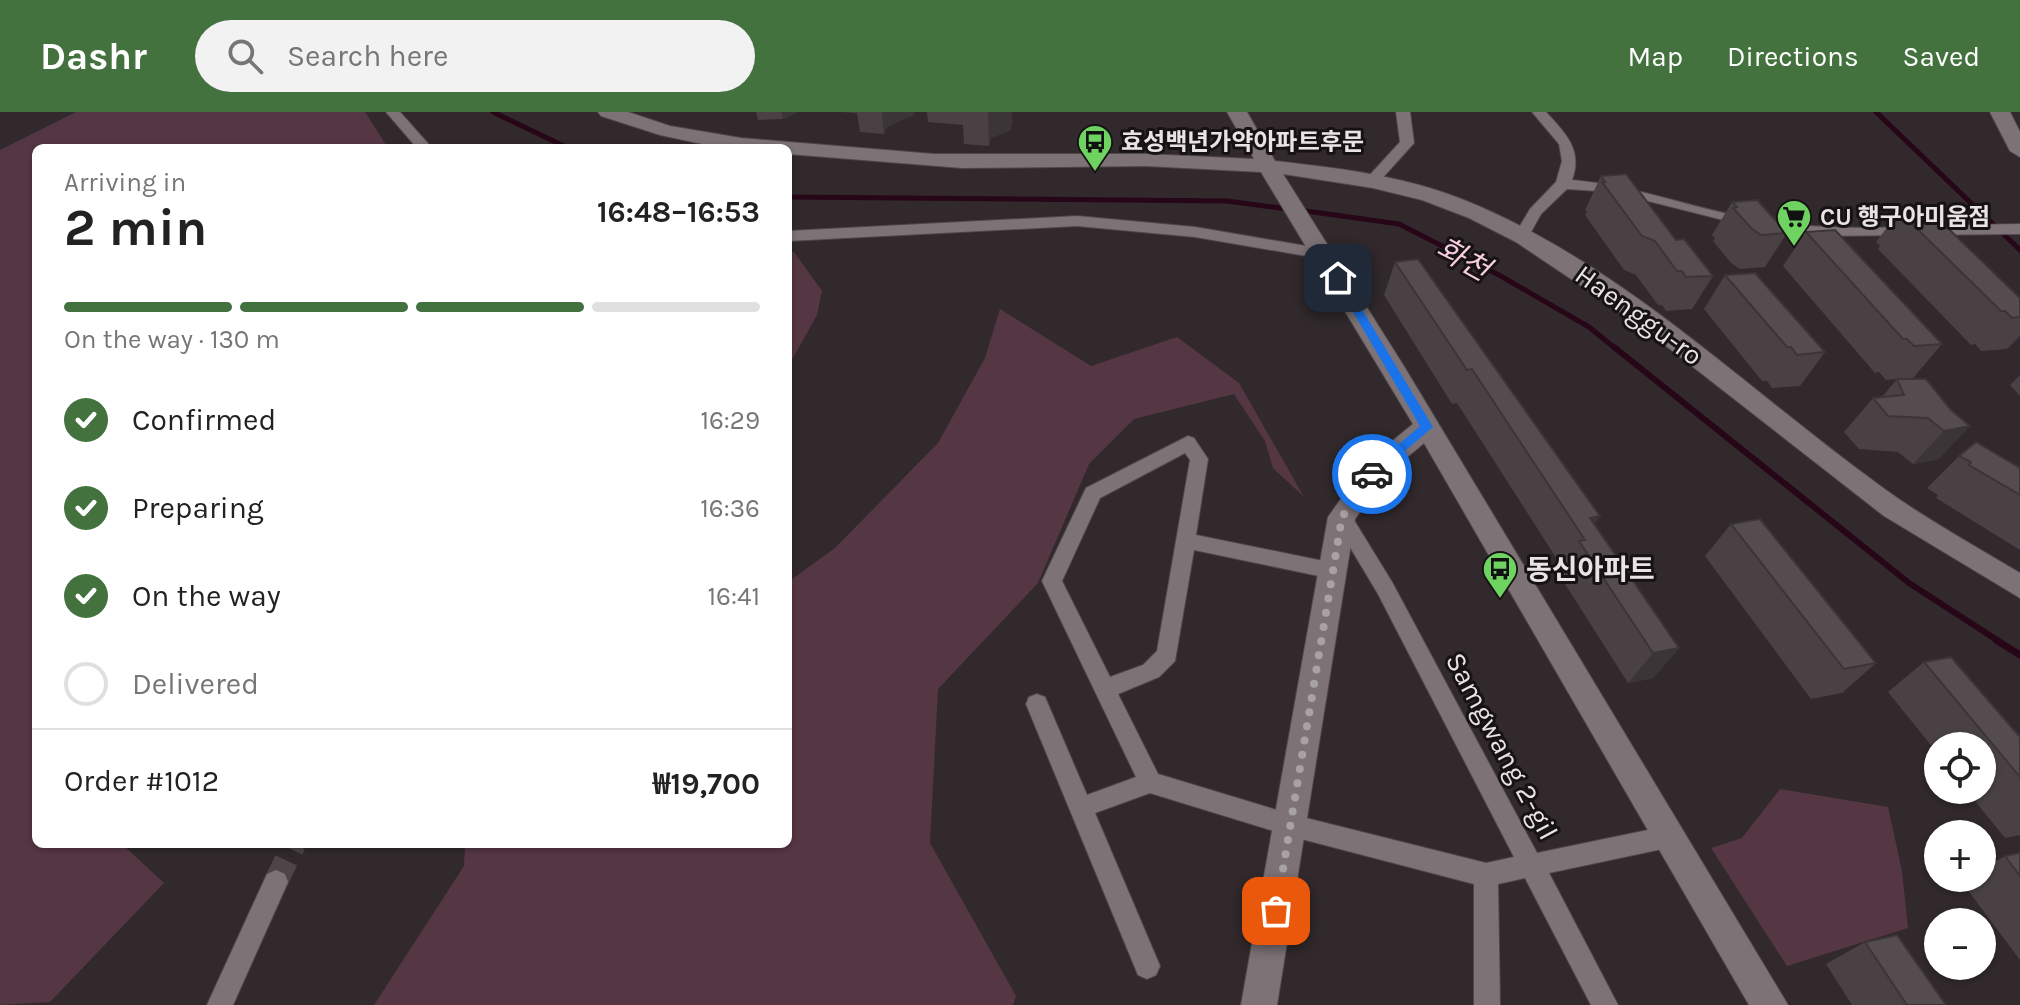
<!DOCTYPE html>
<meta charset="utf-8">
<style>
:root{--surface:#fff;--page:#f2f2f2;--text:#222;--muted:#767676;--line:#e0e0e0;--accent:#44723e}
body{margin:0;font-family:Karla,"Noto Sans KR",sans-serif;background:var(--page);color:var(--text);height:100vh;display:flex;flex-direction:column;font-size:30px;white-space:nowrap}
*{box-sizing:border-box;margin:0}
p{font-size:26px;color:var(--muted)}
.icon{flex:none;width:44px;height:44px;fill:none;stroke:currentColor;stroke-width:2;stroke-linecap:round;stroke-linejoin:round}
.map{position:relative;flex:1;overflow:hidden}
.sheet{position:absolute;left:32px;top:32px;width:760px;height:704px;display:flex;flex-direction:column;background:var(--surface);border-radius:12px;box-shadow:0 2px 6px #0004}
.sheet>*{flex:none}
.buttons{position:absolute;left:1924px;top:620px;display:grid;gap:16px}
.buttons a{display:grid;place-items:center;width:72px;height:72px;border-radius:50%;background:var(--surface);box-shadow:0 2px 6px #0004;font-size:40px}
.pin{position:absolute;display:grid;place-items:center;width:68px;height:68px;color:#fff;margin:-34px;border-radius:16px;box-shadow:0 4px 12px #0006}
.courier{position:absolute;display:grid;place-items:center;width:80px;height:80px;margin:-40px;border:6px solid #1a73e8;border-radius:50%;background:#fff;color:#222;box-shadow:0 2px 10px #0007}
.overview em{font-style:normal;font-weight:700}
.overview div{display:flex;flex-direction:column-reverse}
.overview{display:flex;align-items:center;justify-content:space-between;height:136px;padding:0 32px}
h1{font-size:52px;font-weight:700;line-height:60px}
.bar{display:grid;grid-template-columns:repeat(4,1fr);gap:12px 8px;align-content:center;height:96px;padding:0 32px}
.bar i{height:10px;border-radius:6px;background:var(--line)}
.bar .on{background:var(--accent)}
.bar p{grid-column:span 4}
.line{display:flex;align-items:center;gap:20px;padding:0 32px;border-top:2px solid var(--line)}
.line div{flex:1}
ol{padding:0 32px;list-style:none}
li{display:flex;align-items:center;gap:24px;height:88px}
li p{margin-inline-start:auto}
li .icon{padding:8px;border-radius:50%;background:var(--accent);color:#fff;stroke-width:4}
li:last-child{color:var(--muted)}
li i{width:44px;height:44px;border:4px solid var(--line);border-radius:50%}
header{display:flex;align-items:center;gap:48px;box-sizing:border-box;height:112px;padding:0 40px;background:var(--accent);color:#fff}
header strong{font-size:38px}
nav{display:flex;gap:44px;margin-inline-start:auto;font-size:28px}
.search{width:560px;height:72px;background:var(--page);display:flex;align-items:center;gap:20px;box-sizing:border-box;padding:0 28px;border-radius:44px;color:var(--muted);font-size:30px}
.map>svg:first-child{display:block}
</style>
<header>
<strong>Dashr</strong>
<div class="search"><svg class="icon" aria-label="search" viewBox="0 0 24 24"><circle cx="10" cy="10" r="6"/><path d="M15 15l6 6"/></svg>Search here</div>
<nav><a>Map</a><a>Directions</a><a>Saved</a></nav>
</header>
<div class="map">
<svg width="2020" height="893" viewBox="0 0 2020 893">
<rect width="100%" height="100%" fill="#31292c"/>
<g fill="#553744">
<polygon points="76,0 365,0 388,36 36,36 36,732 122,732 164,771 50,890 0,893 0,38"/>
<polygon points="794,140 822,179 817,203 788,255 788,141"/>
<polygon points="1000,197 1091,254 1177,225 1239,271 1304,385 1273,356 1265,329 1234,282 1134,307 1089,352 1038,471 938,577 930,731 1016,884 1013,893 374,893 464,754 465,734 456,732 788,732 788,470 835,436 938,331 985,246"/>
<polygon points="1780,677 1888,695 1902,759 1908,816 1787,854 1711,736 1742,726"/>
</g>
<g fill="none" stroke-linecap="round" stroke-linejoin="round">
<g stroke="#260617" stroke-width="5">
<polyline points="493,0 568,36"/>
<polyline points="1876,0 2020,138"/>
<polyline points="788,85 1227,89 1288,97"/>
<polyline points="1299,98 1399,112 1499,163 1589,215 1616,237"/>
</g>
<polyline stroke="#260617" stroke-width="6" points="1614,235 1909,471 2000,530"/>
<polyline stroke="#260617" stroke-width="7" points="1996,528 2020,543"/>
<polyline stroke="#4d4548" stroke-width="24" stroke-dasharray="24 12" stroke-linecap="butt" points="276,770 294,732"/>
<defs>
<g id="street">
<polygon points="386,0 400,0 432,36 417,36"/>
<polygon points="1396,0 1410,0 1414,31 1377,72 1367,72 1367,66 1400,30"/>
<path d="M1532 0H1546C1566 22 1583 38 1572 68 1640 74 1702 100 1769 110 1851 121 1937 113 2020 112V122L1821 124 1767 119 1612 80 1567 77 1541 102 1527 127 1522 129 1514 124 1530 97 1556 70 1562 49 1559 32Z"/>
<polygon points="1077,104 1195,115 1324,137 1332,142 1324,147 1195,125 1077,114 788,129 788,119"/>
<path d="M1188 324 1194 326 1208 347 1196 423 1333 451 1340 453 1343 459 1340 465 1333 467 1194 438 1175 549 1159 565 1118 582 1158 662 1290 702 1486 751 1514 745 1378 482 1332 405 1335 400H1349L1392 470 1537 741 1667 714 1675 717 1679 725 1675 733 1667 736 1549 761 1618 893H1591L1525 766 1498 772 1500 893H1474V772L1290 724 1150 681 1095 701 1160 854 1156 863 1147 867 1138 863 1026 592 1029 585 1037 582 1045 585 1087 683 1136 665 1042 469 1086 376ZM1185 341 1190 348 1157 539 1143 553 1110 565 1062 469 1100 386Z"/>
<polygon points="276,758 285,762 288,770 233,893 207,893 267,762"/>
</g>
<g id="secondary">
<path d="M598 0H628L670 14 741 26 934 42H1146L1254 47 1227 0H1247L1275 49C1338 56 1405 64 1464 88 1623 152 1749 280 1886 378 1929 409 1975 434 2020 461V486L1884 404 1638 212 1516 130 1469 106 1422 88 1373 76 1283 62 1405 256 1788 893H1749L1424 331 1386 363 1355 407 1277 893H1241L1328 405 1368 349 1413 312 1261 60 1146 54 962 56 788 42V36L716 35 660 23 601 4Z"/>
<polygon points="1990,0 2010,0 2020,20 2020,45 2010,39"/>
</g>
</defs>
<use href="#street" stroke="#4f484b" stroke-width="2"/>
<use href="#secondary" stroke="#4f484b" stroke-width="2"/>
<use href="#street" fill="#7d7377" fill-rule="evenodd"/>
<use href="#secondary" fill="#7d7377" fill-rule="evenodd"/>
</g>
<g fill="#494144">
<polygon points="756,0 798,0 783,7 758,8"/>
<polygon points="841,0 914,0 914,3 888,14 884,22 860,20 857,1"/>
<polygon points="927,0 1012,0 1012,13 1011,14 1011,18 991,26 989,34 964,32 963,13 928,10"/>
<polygon points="1601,64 1676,128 1713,164 1692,197 1666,199 1662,193 1658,193 1636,163 1624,158 1585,103 1587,100 1585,98"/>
<polygon points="1732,90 1787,121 1765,155 1740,157 1731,151 1713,129 1715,127 1712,123"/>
<polygon points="1901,97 2020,186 2020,224 2007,237 1981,239 1975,232 1971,233 1878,137 1880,134 1876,130"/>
<polygon points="1806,120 1942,232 1913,266 1886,268 1879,260 1875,261 1783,154"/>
<polygon points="1395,150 1595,412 1679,536 1653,566 1628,571 1558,461 1562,455 1457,291 1452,292 1384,183"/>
<polygon points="1725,163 1825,240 1800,274 1772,276 1767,269 1762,269 1704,197"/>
<polygon points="2020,263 2020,284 2010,273"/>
<polygon points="1897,267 1951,298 1939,347 1913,352 1898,340 1859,337 1844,320 1873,286 1882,285"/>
<polygon points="1959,344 2020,356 2020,438 1936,386 1938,383 1927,376"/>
<polygon points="1731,412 1876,551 1842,581 1811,587 1705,444"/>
<polygon points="1924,550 2020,625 2020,723 2005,726 1966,678 1982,678 1982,634 1938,634 1938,642 1888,580"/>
<polygon points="2020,741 2020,848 1961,769 1967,766 1982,766 1982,757 2005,744"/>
<polygon points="1865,830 1946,893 1852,893 1826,852"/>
</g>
<g fill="#3c3537">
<polygon points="781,0 798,0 783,7"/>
<polygon points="882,0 914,0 914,3 888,14 884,22"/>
<polygon points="988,0 1012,0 1011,18 991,26 989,34"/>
<polygon points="1970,314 1939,347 1913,352 1944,319"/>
<polygon points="1600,404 1585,427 1590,406"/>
<polygon points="1679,536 1653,566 1628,571 1653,541"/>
</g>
<g fill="#554c4f" stroke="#3c3537" stroke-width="2">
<polygon points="1626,62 1676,128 1684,127 1713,164 1686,165 1682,159 1677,159 1655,129 1642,124 1602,70 1605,70 1601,64"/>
<polygon points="1757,88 1787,121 1761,123 1752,117 1733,96 1737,95 1732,90"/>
<polygon points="1926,95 2020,186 2020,205 2012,206 2005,199 2001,199 1903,103 1907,103 1901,97"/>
<polygon points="1835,118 1942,232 1914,234 1907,227 1903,227 1806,120"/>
<polygon points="1418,147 1600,404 1590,406 1679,536 1653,541 1579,429 1585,428 1472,257 1467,258 1395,150"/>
<polygon points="1755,161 1825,240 1797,243 1791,235 1787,235 1725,163"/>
<polygon points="1897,267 1926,267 1951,298 1970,314 1944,319 1928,306 1888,304 1873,286 1904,283"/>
<polygon points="1976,330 2020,356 2020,383 1969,353 1971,350 1959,344"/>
<polygon points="1760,407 1876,551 1844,557 1731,412"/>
<polygon points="1951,545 2020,625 2020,665 1924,550"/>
<polygon points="2020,741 2020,764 2005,744"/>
<polygon points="1897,823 1946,893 1907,893 1865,830"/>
</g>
<polygon fill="#1a73e8" points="1334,163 1343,166 1433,315 1372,367 1366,362 1368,359 1420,314 1333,166"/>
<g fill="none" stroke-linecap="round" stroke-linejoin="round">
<polyline stroke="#a9a2a4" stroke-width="8" stroke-dasharray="0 14.4" points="1276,799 1342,405 1372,362"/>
</g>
<defs>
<symbol id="bus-pin" viewBox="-11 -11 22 30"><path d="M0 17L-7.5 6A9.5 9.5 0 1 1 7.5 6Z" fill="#6ed360" stroke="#171314"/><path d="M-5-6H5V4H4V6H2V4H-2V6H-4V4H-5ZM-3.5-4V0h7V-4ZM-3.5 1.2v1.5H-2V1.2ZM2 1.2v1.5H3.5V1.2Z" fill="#111"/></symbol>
<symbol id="supermarket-pin" viewBox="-11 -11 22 30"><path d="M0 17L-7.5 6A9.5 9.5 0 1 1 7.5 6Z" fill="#6ed360" stroke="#171314"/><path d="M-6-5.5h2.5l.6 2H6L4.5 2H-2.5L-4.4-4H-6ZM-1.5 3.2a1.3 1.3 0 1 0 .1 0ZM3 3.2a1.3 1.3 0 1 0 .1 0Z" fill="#111"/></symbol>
</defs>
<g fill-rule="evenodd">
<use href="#bus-pin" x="1075" y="10" width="40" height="54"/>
<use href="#supermarket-pin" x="1774" y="85" width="40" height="54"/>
<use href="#bus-pin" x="1480" y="437" width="40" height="54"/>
</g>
<g text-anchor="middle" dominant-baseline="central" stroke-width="6" stroke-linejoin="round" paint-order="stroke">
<g font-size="24" font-weight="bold" fill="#e9e3e5" stroke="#171314" text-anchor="start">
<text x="1121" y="30">효성백년가약아파트후문</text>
<text x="1820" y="105">CU 행구아미움점</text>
</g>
<g font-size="28" fill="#e9e3e5" stroke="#171314">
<text transform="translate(1639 203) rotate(36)">Haenggu-ro</text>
<text transform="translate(1502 634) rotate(62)">Samgwang 2-gil</text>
</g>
<g font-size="28" font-weight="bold" fill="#e9e3e5" stroke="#171314" text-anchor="start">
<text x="1526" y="457">동신아파트</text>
</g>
<g font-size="30" font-style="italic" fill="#f7ccde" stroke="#171314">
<text transform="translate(1463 147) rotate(29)">화천</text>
</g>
</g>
</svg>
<div class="buttons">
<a><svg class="icon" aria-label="locate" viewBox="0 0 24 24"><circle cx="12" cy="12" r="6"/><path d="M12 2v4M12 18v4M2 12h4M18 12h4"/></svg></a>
<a>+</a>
<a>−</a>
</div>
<div class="pin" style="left:1276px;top:799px;background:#ea580c"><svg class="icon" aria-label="bag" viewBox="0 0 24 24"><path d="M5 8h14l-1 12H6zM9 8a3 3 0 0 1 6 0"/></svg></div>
<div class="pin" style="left:1338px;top:166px;background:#1f2937"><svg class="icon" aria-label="home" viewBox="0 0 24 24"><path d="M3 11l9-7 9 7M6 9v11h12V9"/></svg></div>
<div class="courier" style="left:1372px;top:362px"><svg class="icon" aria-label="car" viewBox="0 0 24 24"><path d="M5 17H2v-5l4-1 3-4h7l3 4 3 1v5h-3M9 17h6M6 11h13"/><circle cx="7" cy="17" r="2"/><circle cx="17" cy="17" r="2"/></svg></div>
<section class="sheet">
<div class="overview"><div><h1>2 min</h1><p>Arriving in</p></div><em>16:48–16:53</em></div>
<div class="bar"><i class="on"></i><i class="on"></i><i class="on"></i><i></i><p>On the way · 130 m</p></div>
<ol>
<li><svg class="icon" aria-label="check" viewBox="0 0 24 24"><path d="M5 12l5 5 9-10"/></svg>Confirmed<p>16:29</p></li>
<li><svg class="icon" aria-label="check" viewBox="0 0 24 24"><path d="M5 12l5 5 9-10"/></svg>Preparing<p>16:36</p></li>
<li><svg class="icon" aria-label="check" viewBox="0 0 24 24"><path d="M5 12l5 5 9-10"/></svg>On the way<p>16:41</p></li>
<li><i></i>Delivered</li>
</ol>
<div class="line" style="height:104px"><div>Order #1012</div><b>₩19,700</b></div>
</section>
</div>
